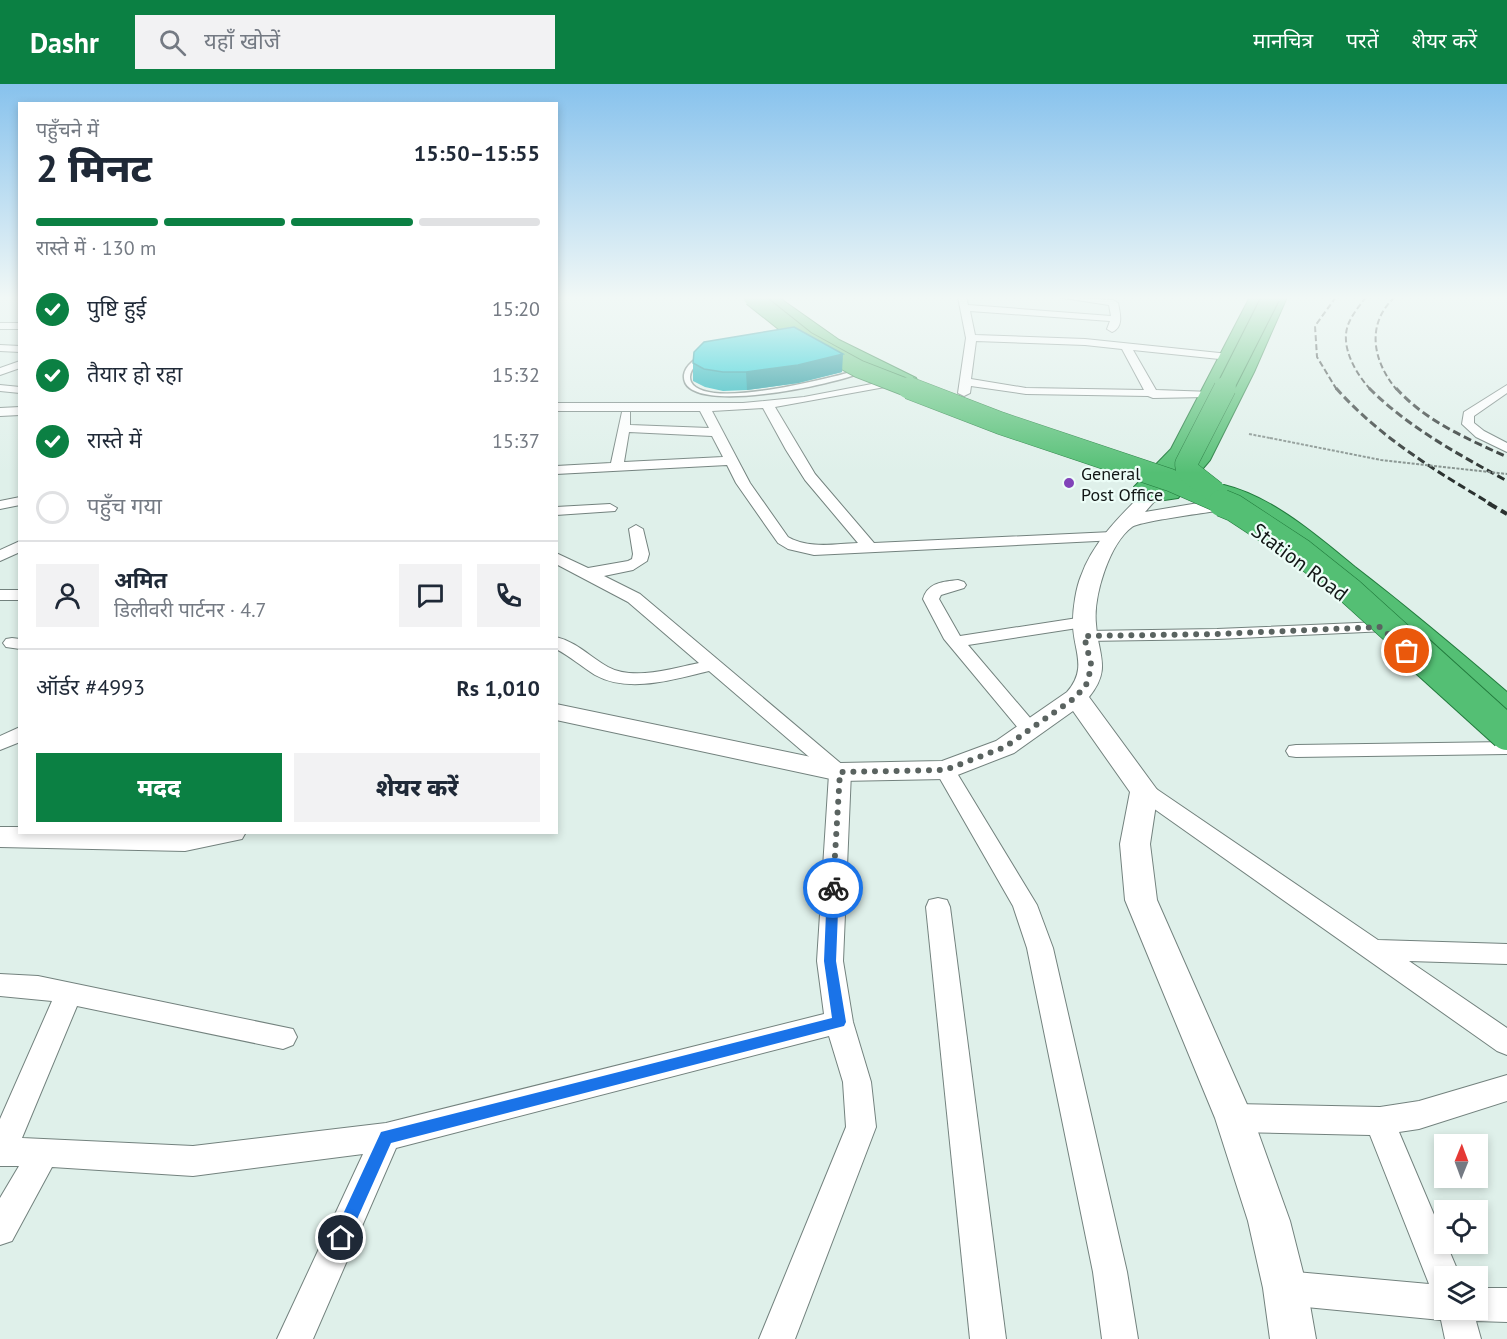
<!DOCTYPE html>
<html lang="hi">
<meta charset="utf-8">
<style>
:root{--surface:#fff;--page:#f2f2f3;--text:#1f2937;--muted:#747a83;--line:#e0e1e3;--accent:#0b8043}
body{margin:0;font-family:"PT Sans","Noto Sans Devanagari",sans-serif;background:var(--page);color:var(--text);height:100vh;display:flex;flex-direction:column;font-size:22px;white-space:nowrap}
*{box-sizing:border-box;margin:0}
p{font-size:20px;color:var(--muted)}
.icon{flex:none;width:33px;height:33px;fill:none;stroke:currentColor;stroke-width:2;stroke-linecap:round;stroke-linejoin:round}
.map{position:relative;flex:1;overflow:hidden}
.drawer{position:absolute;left:18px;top:18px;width:540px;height:732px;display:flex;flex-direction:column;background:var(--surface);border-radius:0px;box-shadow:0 3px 9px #0003}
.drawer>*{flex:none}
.needle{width:39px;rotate:1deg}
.tools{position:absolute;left:1434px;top:1050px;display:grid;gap:12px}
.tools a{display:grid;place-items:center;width:54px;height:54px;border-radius:0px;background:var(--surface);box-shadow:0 3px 9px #0003;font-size:30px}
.pin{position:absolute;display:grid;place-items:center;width:51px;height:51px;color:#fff;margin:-26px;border:3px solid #fff;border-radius:50%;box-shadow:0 2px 6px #0007}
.courier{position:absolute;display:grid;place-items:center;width:60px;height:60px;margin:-30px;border:4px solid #1a73e8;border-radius:50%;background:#fff;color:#222;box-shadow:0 2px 8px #0007}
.summary em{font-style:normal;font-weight:800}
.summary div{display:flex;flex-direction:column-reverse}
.summary{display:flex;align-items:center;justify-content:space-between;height:102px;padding:0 18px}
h1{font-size:39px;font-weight:800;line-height:45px}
.bar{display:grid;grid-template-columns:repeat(4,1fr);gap:9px 6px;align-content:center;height:72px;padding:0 18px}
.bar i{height:8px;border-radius:4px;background:var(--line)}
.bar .current{background:var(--accent)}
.bar p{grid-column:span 4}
.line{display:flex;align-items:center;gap:15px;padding:0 18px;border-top:2px solid var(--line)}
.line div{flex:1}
.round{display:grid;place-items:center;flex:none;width:63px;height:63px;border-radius:0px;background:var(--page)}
ol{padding:0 18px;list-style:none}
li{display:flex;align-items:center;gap:18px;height:66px}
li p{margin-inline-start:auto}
li .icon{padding:6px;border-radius:50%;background:var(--accent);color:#fff;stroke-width:4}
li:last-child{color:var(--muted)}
li i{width:33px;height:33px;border:3px solid var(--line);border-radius:50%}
.primary-button{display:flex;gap:12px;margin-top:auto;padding:12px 18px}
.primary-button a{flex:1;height:69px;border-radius:0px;background:var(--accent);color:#fff;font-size:24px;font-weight:800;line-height:69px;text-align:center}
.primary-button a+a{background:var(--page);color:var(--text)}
header{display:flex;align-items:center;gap:36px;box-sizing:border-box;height:84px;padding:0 30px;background:var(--accent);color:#fff}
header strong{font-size:28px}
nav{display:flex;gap:33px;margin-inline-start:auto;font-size:21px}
.search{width:420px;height:54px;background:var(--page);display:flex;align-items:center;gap:15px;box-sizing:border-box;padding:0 21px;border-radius:0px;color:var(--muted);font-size:22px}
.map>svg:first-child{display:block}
</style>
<header>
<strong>Dashr</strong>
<div class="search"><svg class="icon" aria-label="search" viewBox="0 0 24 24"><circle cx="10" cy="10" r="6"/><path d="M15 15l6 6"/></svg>यहाँ खोजें</div>
<nav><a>मानचित्र</a><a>परतें</a><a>शेयर करें</a></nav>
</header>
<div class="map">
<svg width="1507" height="1255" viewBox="0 0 1507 1255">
<rect width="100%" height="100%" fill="#dff0ea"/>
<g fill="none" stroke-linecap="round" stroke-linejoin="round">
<defs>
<path id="service" d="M702 271 707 272C700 278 686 286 691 298 706 327 833 293 859 286L862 288C841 299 680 335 684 291 685 282 695 275 702 271Z"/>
<g id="minor">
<path d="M958 213H966L968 221 1111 232 1109 221 1057 213 1113 216 1118 219C1120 229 1124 243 1112 248L1107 245 1110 237 970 227 975 251 1085 255 1229 270 1234 273 1229 276 1133 266 1156 306 1212 308 1214 310 1208 313 1153 314 1148 312 1026 310 971 302 970 309 964 312 958 309 966 254ZM976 257 1085 261 1122 265 1144 306 1026 304 971 295Z"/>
<rect x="0" y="239" width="20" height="6"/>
<polygon points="0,261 20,262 20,268 0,267"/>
<polygon points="20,277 20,284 0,291 0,284"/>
<path d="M903 294 909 297 907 299 775 323 815 390 874 459 1112 448 1117 450 1120 453 1117 456 814 471 788 465 778 459 736 399 727 381 556 390V382L611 379 622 328H630V341L709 344 700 327H556V319H743L804 313ZM763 324 786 366 805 396 858 459C834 460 809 465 788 453L750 399 712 327ZM629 348 712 352 723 373 624 378Z"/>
<polygon points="0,301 20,303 20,309 0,307"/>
<polygon points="1507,301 1507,309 1474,332 1474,339 1484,347 1507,359 1507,368 1476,353 1462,340 1464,328"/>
<polygon points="20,323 20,331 0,332 0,324"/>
<polygon points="20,413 20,421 0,425 0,417"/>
<polygon points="610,420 617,424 615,427 556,431 556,423"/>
<path d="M636 441 643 445 649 470 647 477 633 486 604 492 640 510 851 688 843 877 853 938 871 998 876 1043 795 1255H759L846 1043 843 998 829 952 396 1064 313 1255H277L363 1070 193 1092 52 1083 12 1157 0 1161V1114L19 1082H0V1035L52 917 0 912V890L38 892 293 945 297 953 293 961 283 965 77 922 22 1054 193 1062 386 1039 824 930 817 877 829 690 709 587C675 595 629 610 595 591 582 583 570 572 556 565V553C577 558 590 573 608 583 634 597 673 584 699 579L628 518 556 480V469L588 484 628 477 632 475 633 470 629 445Z"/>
<polygon points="20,457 20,468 0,477 0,466"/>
<path d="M958 496 964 498 966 501 964 504 941 511 939 515 960 552 1084 533 1090 534 1093 538 1090 542 1084 543 968 561 1037 642 1040 646 1037 650 1030 652 1023 650 944 555 923 515C928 498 943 498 958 496Z"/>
<rect x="0" y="506" width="20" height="10"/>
<polygon points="1380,538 1386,539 1389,543 1386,547 1217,555 1085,557 1079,556 1076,552 1079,548 1085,547 1217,545"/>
<polygon points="12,554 20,555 20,565 6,563 3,559 6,555"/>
<polygon points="20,643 20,658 0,666 0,652"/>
<polygon points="1507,658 1507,670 1296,673 1289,672 1286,667 1289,662 1296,661"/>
<polygon points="945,679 952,681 1037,821 1053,864 1127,1188 1138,1255 1102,1255 1093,1188 1027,864 1013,822 935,686 938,681"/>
<polygon points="1144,700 1152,702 1378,856 1507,860 1507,880 1409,877 1507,944 1507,971 1497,967 1136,712 1133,707 1136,702"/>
<polygon points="938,814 947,816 950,823 1006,1255 970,1255 926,823 929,816"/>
<polygon points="1507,991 1507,1017 1419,1045 1399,1048 1460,1192 1444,1192 1444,1226 1478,1226 1478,1204 1507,1204 1507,1238 1476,1237 1481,1255 1445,1255 1441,1236 1285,1221 1273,1216 1268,1204 1273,1192 1285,1187 1429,1200 1370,1051 1234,1048 1223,1044 1219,1034 1223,1024 1234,1020 1380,1023 1419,1017"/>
</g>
<g id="tertiary">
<path d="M1151 405 1157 407 1160 411 1145 428 1240 412 1247 414 1249 418 1247 422 1240 424C1224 426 1140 437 1132 443 1109 460 1093 513 1096 540 1098 571 1112 585 1089 613L1158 707 1150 760 1157 816 1253 1034 1290 1137 1307 1204 1316 1255H1270L1263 1204 1248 1137 1215 1034 1125 816 1120 760 1130 708 1073 627 1014 669 955 692 945 695 840 697 556 636V620L840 679 942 677 996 657 1067 608C1089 583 1072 565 1073 537 1073 524 1076 504 1081 492 1093 458 1120 432 1145 407Z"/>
<polygon points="0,743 20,743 20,748 246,748 242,755 185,767 0,763"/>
</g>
<g id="trunk">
<polygon points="761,213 778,213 839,256 916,294 918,298 916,302 902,302 827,264"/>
<polygon points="1250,213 1265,213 1192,367 1178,386 1160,403 1163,403 1189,373 1236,288 1271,213 1287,213 1254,288 1210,376 1178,414 1151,418 1143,416 1134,403 1171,365"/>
<path d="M1224 401C1273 413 1317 452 1355 483 1407 523 1457 565 1507 608V635L1495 632C1455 595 1413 559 1372 524 1323 482 1274 440 1216 413L1212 408 1216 403Z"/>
</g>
</defs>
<use href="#service" stroke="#73827e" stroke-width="3"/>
<use href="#minor" stroke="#73827e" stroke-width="2"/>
<use href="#tertiary" stroke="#73827e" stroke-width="2"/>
<use href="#trunk" stroke="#227a3d" stroke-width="2"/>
<polyline stroke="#85918d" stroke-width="2" stroke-dasharray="3 1.5" stroke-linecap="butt" points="1249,350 1270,354"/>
<use href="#service" fill="#fff" fill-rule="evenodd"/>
<use href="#minor" fill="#fff" fill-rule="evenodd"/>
<use href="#tertiary" fill="#fff" fill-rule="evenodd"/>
<use href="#trunk" fill="#54bf74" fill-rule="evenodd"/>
<g stroke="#2b3230" stroke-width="2" stroke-dasharray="6 3" stroke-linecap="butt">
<polyline points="1336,213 1315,242 1317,273 1337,306"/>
<path d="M1366 213C1360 221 1351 232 1348 241 1340 263 1356 290 1371 306"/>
<path d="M1395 213C1365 240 1373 278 1397 306"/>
</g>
<g stroke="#2b3230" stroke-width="3" stroke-dasharray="8 4" stroke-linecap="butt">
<path d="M1336 304C1379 353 1436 387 1491 420"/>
<path d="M1369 304C1409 344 1458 370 1507 397"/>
<path d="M1396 304C1425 337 1468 355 1507 373"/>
</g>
<polyline stroke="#2b3230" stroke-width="4" stroke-dasharray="10 5" stroke-linecap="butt" points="1488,419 1507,430"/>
<defs>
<g id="trunk-bridge-far3">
<polyline points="752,213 806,256 859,285 913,306"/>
<polyline points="1224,306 1271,213"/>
</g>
<g id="trunk-bridge-far2">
<polyline points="909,304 1000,339 1170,396 1225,420"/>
<polyline points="1215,408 1187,386 1186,380 1225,304"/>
</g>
<polyline id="trunk-bridge-far1" points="1222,419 1234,424 1301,468 1350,507 1413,564"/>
<polyline id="trunk-bridge" points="1412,563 1507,649"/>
</defs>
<use href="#trunk-bridge-far3" stroke="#227a3d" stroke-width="19" stroke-linecap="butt"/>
<use href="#trunk-bridge-far2" stroke="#227a3d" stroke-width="23" stroke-linecap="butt"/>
<use href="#trunk-bridge-far1" stroke="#227a3d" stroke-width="28" stroke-linecap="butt"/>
<use href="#trunk-bridge" stroke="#227a3d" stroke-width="36" stroke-linecap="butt"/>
<polyline stroke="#85918d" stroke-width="2" stroke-dasharray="3 1.5" stroke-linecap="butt" points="1270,354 1381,376 1507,390"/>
<use href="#trunk-bridge-far3" stroke="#54bf74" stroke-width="17"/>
<use href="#trunk-bridge-far2" stroke="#54bf74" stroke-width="22"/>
<use href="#trunk-bridge-far1" stroke="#54bf74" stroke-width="27"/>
<use href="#trunk-bridge" stroke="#54bf74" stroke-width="34"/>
</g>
<polygon fill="#05abb3" points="693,279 842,288 798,299 747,306 723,307 705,303 693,297"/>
<polygon fill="#048b92" points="843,270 842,288 798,299 747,306 746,288"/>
<polygon fill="#06c7d0" stroke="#048b92" stroke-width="1.5" points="794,243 843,270 798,281 746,288 723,288 704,285 693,279 694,268 704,258"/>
<linearGradient id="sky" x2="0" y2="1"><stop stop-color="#87c2ed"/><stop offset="0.55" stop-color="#f1f8f6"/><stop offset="1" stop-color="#f1f8f6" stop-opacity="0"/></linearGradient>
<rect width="1507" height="389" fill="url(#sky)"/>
<polygon fill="#1a73e8" points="833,799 839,804 836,877 846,938 844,942 391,1059 346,1160 341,1162 335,1160 332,1154 381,1048 832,934 824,877 827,804"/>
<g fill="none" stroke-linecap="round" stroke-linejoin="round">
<polyline stroke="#5a6360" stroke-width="6" stroke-dasharray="0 10.8" points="833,804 840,688 945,686 1005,663 1076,613 1088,598 1091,580 1084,552 1217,550 1380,543 1407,567"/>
</g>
<circle fill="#8143b9" stroke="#ecfdf7" stroke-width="2" cx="1069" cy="399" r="6"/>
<g text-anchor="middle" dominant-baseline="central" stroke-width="4.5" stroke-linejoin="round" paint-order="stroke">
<g font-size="18" fill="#121716" stroke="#ecfdf7" text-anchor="start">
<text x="1081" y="389">General<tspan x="1081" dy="21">Post Office</tspan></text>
</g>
<g font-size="21" fill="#121716" stroke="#ecfdf7">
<text transform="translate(1300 478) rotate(37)">Station Road</text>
</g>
</g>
</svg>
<div class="tools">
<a><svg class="needle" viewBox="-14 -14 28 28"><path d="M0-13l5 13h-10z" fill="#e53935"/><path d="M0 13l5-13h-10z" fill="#747a83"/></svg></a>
<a><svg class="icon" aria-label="locate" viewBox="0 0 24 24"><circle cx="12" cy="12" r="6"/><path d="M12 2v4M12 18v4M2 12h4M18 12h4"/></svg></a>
<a><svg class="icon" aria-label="layers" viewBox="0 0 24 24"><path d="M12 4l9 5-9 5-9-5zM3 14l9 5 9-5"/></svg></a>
</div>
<div class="pin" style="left:1407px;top:567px;background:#ea580c"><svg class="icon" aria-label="bag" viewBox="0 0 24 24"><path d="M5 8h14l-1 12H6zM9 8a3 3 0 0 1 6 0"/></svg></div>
<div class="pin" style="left:341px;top:1154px;background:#1f2937"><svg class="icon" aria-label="home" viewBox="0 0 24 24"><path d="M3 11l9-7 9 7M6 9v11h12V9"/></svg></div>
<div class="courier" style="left:833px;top:804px"><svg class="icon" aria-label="bike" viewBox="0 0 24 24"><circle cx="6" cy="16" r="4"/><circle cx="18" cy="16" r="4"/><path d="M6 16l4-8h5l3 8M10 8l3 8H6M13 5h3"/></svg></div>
<section class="drawer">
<div class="summary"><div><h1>2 मिनट</h1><p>पहुँचने में</p></div><em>15:50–15:55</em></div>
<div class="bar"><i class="current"></i><i class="current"></i><i class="current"></i><i></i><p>रास्ते में · 130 m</p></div>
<ol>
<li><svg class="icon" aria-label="check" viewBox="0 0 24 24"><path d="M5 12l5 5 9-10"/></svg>पुष्टि हुई<p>15:20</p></li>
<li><svg class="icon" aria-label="check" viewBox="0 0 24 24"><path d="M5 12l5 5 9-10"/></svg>तैयार हो रहा<p>15:32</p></li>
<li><svg class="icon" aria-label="check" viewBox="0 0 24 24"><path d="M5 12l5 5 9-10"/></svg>रास्ते में<p>15:37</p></li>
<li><i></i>पहुँच गया</li>
</ol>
<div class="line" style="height:108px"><a class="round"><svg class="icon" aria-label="person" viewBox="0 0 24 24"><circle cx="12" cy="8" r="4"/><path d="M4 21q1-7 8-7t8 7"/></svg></a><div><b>अमित</b><p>डिलीवरी पार्टनर · 4.7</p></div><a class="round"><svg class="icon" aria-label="chat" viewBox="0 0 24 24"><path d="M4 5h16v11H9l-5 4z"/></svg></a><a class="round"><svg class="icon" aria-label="phone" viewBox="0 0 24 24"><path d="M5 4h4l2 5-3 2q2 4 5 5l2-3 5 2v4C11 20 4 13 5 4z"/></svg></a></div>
<div class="line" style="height:78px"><div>ऑर्डर #4993</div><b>Rs 1,010</b></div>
<div class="primary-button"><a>मदद</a><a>शेयर करें</a></div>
</section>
</div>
